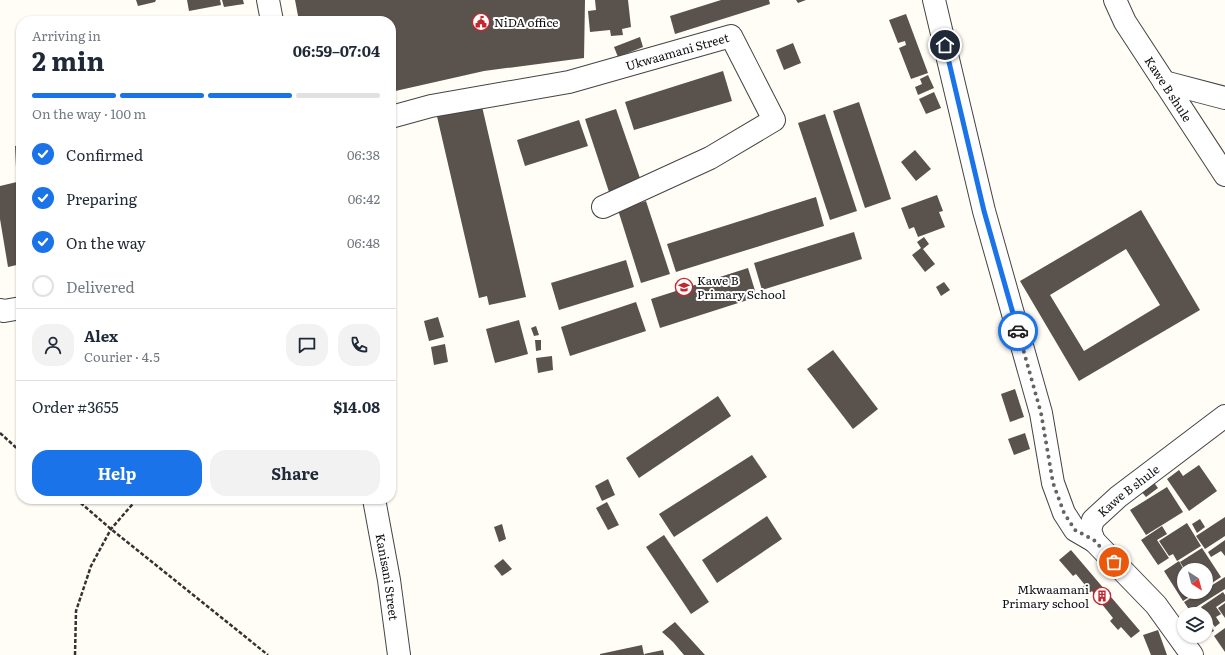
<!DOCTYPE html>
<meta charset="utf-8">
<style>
:root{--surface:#fff;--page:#f2f2f3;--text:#1f2937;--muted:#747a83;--line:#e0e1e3;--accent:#1a73e8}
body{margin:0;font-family:Literata,serif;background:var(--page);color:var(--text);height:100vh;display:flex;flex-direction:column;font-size:15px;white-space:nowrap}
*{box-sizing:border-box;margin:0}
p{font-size:13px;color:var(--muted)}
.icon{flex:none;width:22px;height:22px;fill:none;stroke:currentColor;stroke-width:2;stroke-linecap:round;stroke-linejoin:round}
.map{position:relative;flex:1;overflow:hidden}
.side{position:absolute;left:16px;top:16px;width:380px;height:488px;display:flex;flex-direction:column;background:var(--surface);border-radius:16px;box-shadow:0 1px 3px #0004}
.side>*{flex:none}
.needle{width:26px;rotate:144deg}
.buttons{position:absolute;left:1177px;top:563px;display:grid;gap:8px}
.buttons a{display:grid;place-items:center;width:36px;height:36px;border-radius:50%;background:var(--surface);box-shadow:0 1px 3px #0004;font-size:20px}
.pin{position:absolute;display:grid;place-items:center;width:34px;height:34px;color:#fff;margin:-17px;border:2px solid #fff;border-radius:50%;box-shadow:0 1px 4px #0007}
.courier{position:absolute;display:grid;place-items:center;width:40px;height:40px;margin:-20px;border:3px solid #1a73e8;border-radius:50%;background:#fff;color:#222;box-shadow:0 1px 5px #0007}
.head em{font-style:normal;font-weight:700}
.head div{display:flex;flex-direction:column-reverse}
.head{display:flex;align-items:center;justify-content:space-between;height:68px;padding:0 16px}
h1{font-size:26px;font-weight:700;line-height:30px}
.bar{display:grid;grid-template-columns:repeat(4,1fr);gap:6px 4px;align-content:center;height:48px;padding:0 16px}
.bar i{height:5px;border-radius:3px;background:var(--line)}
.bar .selected{background:var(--accent)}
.bar p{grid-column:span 4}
.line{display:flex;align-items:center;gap:10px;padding:0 16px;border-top:1px solid var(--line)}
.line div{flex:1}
.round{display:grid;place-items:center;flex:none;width:42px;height:42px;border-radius:16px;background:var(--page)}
ol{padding:0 16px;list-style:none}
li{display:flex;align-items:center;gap:12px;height:44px}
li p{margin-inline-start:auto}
li .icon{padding:4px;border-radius:50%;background:var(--accent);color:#fff;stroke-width:4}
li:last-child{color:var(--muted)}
li i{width:22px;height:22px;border:2px solid var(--line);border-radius:50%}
.primary-button{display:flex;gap:8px;margin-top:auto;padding:8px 16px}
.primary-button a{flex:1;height:46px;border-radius:16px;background:var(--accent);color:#fff;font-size:16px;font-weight:700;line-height:46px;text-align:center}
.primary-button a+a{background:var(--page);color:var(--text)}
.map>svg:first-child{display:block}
</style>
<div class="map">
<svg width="1225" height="655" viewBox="0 0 1225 655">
<rect width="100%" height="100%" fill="#fffdf5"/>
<g fill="#5a524d" fill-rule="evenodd">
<polygon points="136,0 156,0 155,2 138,6"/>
<polygon points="187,0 220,0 221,5 189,11"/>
<polygon points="222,0 243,0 244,4 224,7"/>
<polygon points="295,0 585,0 584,58 484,71 391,92 391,21 299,21"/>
<polygon points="595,0 628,0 631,27 622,29 623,35 611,36 610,30 590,32 588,11 596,10"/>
<polygon points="721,0 769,0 770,4 675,34 670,16"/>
<polygon points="796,0 806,0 798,3"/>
<polygon points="906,14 928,73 911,79 899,48 906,45 905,41 898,43 889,20"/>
<polygon points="188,16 188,21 166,21 166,19"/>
<polygon points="228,16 229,21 205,21 205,20"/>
<polygon points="640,37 643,47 618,57 614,47"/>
<polygon points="793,43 801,63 784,70 776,50"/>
<polygon points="723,71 732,101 634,130 625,102"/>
<polygon points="928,75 934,88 918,95 915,87 922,84 920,79"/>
<polygon points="934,92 941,108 926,114 919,99"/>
<polygon points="481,102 526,297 489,305 487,296 479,298 436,112"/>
<polygon points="859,102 891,199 865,208 833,111"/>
<polygon points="616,109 642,184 610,195 585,119"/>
<polygon points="825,114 857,211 830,220 798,123"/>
<polygon points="579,120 588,146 525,166 517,140"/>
<polygon points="21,145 21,167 16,167 15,146"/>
<polygon points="915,150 931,169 916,181 901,162"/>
<polygon points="21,181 21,264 8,267 0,219 0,186"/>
<polygon points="937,195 943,211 939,212 945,227 918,237 914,227 909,229 901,208"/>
<polygon points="816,197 824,226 676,272 667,244"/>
<polygon points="646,201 670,274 641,283 618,210"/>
<path d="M1141 210 1200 310 1079 381 1020 281ZM1126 249 1160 305 1084 351 1050 295Z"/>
<polygon points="854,232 862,259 762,290 754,263"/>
<polygon points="924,237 929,244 923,249 935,264 925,272 912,255 921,248 917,242"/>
<polygon points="626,260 634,287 559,310 551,283"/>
<polygon points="748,268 757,297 660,328 651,299"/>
<polygon points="944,282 950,290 941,296 936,287"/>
<polygon points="636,302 646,331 570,356 561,327"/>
<polygon points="438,317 444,337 429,341 424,321"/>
<polygon points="519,320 528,354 495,363 486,329"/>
<polygon points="536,326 539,335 534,336 531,328"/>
<polygon points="535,340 541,340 541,350 536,351"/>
<polygon points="445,344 448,362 434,365 431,347"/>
<polygon points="833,350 878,409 853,429 807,369"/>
<polygon points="552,356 553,370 538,373 536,358"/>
<polygon points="1015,389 1024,417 1010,422 1001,394"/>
<polygon points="718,396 731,416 639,478 626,458"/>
<polygon points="1025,433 1030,449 1014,455 1008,439"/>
<polygon points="752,455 767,477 674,537 659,514"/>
<polygon points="1199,465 1217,491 1189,511 1167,479 1179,470 1183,476"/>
<polygon points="608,479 615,495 602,501 595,486"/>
<polygon points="1152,480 1158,488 1146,497 1140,490"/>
<polygon points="1167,487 1183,512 1146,535 1130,510"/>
<polygon points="279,499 297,499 297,500 279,503"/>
<polygon points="607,502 619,525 608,530 596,508"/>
<polygon points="767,516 782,539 717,583 702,560"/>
<polygon points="1225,517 1225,536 1205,549 1196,536"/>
<polygon points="1200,519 1205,527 1197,533 1192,524"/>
<polygon points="1187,523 1201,546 1177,561 1173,554 1169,556 1159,541"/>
<polygon points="502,524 506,539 499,542 494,527"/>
<polygon points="1162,526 1167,534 1157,540 1169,558 1158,565 1141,540"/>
<polygon points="664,535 709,602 691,614 646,547"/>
<polygon points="1225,540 1225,556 1221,551 1211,557 1208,552"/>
<polygon points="1202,548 1221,577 1206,587 1206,570 1185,570 1180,562"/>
<polygon points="1071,550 1140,631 1131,638 1121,627 1118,630 1110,621 1113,618 1101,603 1100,604 1095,598 1096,597 1092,591 1088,594 1082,587 1085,585 1076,574 1073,576 1059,560"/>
<polygon points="503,559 512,569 502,576 494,566"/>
<polygon points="1179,561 1184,570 1184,592 1197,592 1183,601 1164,571"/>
<polygon points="1225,577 1225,589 1190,611 1184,602 1201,592 1206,592 1206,589"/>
<polygon points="1223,592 1225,595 1225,601 1216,607 1221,614 1216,617 1220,623 1215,627 1201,607"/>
<polygon points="1225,603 1225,618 1218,608"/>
<polygon points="1201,608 1205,614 1190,614"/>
<polygon points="1206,617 1214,631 1206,635"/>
<polygon points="675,622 705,655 684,655 673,642 662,632"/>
<polygon points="1225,628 1225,652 1214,636"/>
<polygon points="1158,630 1167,655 1151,655 1143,635"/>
<polygon points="642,645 644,655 600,655 600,654"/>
<polygon points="663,650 664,655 645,655 644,654"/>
</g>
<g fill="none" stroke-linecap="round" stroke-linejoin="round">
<defs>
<g id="minor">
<polyline points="268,0 272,21"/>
<polyline points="934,0 984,211 1041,413 1053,483 1064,513 1075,530 1094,541"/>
<path id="s1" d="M1115 0 1125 22 1225 175"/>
<polyline points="1164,82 1225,98"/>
<path id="s2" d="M391 117 431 106 569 82 731 36 774 120 710 158 603 207"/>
<polyline points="0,310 4,311 21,308"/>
<path id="s3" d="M374 499 389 580 399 655"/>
<path id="s4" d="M1192 655 1156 605 1094 541 1090 530 1093 520 1118 497 1225 416"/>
</g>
</defs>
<use href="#minor" stroke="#444" stroke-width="24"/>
<g stroke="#333" stroke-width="2.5" stroke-dasharray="4 2" stroke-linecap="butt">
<polyline points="0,433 21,452"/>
<polyline points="76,499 111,529 268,655"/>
<polyline points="75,655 76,611 91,566 111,529 137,499"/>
</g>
<use href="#minor" stroke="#fff" stroke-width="22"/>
</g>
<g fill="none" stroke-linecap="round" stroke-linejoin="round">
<polyline stroke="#646461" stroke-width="4" stroke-dasharray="0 7.2" points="1018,331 1041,413 1053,483 1064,513 1075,530 1094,540 1114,562"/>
<polyline stroke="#1a73e8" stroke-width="5" points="945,45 984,211 1018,331"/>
</g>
<defs>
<symbol id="civic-ring" viewBox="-11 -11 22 22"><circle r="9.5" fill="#fff" stroke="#c4262e" stroke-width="1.5"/><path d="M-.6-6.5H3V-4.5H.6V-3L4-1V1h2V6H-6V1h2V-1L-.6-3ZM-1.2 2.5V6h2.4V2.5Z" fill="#c4262e"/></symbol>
<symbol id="school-ring" viewBox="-11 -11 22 22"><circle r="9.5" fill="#fff" stroke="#c4262e" stroke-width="1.5"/><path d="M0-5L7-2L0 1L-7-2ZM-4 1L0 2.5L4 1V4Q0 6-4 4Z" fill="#c4262e"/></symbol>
<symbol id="building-ring" viewBox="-11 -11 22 22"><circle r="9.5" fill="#fff" stroke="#c4262e" stroke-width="1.5"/><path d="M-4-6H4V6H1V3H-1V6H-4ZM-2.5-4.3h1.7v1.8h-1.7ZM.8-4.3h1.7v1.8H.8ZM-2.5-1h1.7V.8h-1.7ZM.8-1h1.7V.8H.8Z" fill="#c4262e"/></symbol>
</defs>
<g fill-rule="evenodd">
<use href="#civic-ring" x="471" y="12" width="20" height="20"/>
<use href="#school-ring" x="674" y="277" width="20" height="20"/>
<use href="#building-ring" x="1092" y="586" width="20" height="20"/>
</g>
<g text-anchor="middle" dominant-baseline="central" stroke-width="4" stroke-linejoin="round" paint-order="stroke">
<g font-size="12" fill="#111" stroke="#fff" text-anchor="start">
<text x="494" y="22">NiDA office</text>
<text x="697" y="280">Kawe B<tspan x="697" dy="14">Primary School</tspan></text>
<text x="1089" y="589" text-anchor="end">Mkwaamani<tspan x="1089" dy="14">Primary school</tspan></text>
</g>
<g font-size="12" fill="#111" stroke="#fff">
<text stroke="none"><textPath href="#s2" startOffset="294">Ukwaamani Street</textPath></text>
<text stroke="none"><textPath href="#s1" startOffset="104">Kawe B shule</textPath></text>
<text stroke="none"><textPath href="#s4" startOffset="219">Kawe B shule</textPath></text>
<text stroke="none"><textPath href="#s3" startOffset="79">Kanisani Street</textPath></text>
</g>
</g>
</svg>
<div class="buttons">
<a><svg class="needle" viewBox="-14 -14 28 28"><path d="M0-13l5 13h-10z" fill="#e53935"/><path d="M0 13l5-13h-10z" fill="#747a83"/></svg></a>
<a><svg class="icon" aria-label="layers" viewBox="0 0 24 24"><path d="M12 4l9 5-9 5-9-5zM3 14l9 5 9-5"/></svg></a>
</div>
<div class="pin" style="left:1114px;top:562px;background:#ea580c"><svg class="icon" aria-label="bag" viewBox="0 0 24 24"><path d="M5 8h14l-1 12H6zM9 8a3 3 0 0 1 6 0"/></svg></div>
<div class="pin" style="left:945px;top:45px;background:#1f2937"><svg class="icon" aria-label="home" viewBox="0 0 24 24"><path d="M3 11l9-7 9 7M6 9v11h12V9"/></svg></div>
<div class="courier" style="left:1018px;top:331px"><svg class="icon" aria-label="car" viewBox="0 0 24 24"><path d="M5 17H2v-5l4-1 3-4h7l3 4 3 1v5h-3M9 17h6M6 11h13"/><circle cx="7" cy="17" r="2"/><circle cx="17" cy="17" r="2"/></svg></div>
<section class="side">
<div class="head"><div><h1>2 min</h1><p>Arriving in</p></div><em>06:59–07:04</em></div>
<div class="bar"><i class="selected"></i><i class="selected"></i><i class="selected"></i><i></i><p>On the way · 100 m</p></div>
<ol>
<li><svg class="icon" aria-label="check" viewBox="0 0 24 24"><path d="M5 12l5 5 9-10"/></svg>Confirmed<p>06:38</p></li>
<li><svg class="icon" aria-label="check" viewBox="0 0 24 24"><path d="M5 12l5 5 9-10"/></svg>Preparing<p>06:42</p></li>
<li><svg class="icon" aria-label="check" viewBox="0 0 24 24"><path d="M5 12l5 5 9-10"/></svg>On the way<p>06:48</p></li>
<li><i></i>Delivered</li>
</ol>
<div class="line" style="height:72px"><a class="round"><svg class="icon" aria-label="person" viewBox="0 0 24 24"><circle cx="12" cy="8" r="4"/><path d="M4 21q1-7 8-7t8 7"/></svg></a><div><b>Alex</b><p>Courier · 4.5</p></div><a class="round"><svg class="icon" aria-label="chat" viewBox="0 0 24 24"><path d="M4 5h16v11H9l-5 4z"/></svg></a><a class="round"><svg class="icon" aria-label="phone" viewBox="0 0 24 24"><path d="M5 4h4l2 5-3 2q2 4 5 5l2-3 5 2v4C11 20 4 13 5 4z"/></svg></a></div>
<div class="line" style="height:52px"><div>Order #3655</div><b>$14.08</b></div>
<div class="primary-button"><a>Help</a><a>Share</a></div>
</section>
</div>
